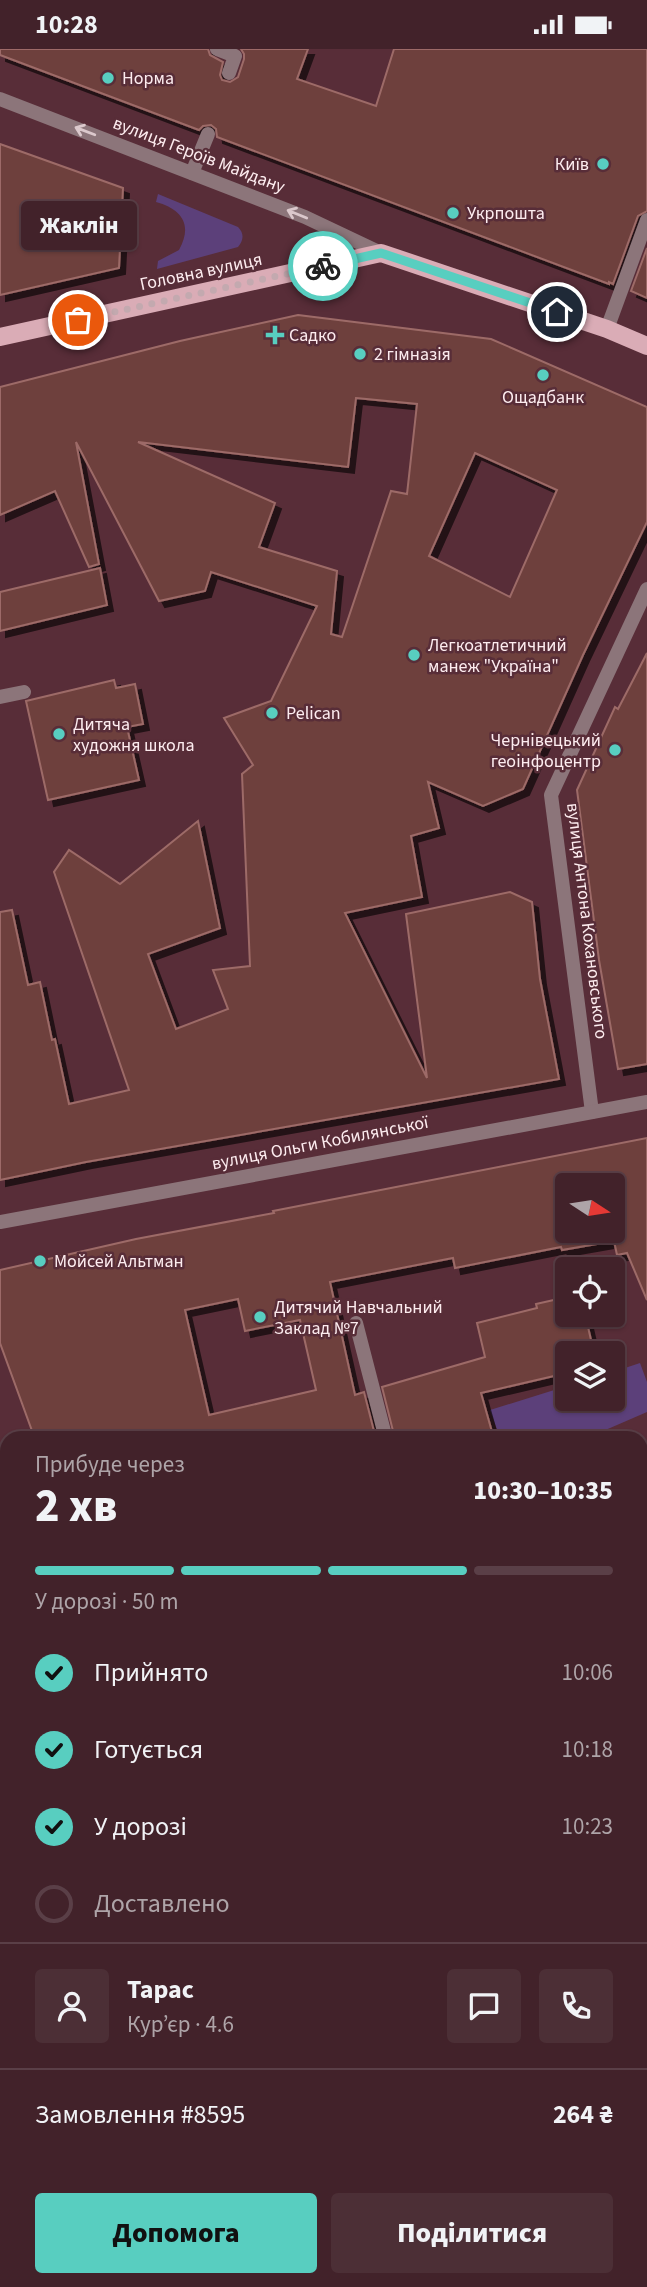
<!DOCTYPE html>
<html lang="uk">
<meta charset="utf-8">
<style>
:root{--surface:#42222a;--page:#4c2f36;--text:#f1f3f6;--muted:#aea4a8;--line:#5a3f47;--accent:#58cec0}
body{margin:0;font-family:"Source Sans 3",sans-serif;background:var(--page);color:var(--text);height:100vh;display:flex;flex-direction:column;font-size:26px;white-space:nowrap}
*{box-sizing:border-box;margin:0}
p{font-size:23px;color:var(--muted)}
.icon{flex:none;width:38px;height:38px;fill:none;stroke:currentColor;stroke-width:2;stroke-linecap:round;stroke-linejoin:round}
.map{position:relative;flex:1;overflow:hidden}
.drawer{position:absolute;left:0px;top:1382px;width:648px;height:856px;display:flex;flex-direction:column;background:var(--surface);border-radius:21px 21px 0 0;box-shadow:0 2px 5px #0004,0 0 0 2px var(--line)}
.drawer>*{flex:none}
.needle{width:46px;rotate:102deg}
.controls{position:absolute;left:555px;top:1124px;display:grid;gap:14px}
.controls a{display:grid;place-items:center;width:70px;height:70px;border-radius:7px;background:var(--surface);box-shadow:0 2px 5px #0004,0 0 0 2px var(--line);font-size:35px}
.pin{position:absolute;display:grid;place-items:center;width:60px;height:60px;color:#fff;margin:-30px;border:4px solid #fff;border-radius:50%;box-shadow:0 2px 7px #0007}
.courier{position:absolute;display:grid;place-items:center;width:70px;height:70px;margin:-35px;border:5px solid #58cec0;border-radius:50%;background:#fff;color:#222;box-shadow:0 2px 9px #0007}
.bubble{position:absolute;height:49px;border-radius:7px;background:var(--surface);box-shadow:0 2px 5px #0004,0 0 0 2px var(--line);font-size:23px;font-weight:800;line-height:49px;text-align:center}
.headline em{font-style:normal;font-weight:800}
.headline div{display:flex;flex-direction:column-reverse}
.headline{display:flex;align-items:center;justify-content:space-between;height:119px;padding:0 35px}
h1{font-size:46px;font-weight:800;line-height:52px}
.bar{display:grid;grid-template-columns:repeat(4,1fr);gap:10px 7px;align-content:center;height:84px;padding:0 35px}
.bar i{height:9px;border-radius:5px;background:var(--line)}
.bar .current{background:var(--accent)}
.bar p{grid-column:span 4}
.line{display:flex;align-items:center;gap:18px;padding:0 35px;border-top:2px solid var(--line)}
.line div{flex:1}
.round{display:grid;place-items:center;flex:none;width:74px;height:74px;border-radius:7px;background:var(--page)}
ol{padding:0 35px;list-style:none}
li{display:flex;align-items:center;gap:21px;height:77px}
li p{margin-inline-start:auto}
li .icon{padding:7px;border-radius:50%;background:var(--accent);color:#111;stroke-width:4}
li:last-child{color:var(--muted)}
li i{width:38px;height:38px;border:4px solid var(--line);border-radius:50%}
.cta{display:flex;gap:14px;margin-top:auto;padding:14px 35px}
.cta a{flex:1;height:80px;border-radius:7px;background:var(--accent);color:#111;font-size:28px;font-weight:800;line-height:80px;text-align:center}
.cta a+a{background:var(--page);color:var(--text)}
.status{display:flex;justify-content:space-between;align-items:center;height:49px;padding:0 35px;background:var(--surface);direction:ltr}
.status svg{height:19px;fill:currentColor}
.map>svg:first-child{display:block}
</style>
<div class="status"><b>10:28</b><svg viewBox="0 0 49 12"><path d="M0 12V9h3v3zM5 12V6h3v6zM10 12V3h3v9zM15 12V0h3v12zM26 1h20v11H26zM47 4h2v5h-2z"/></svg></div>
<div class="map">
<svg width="647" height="2238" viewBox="0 0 647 2238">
<defs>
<filter id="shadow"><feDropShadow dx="6" dy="6" stdDeviation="0" flood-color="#0009"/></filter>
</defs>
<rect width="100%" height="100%" fill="#582d38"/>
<g fill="#5c407a">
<path d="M158 145 238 178C245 185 243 192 238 198L157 220 158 212 179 201C193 176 182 160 156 153Z"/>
<polygon points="640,1314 647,1333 647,1363 587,1389 500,1389 490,1361 567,1337 567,1349 612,1349 613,1323"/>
</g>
<g fill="#6e403d" stroke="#9d6b67" stroke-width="2" fill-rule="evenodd" filter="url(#shadow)">
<polygon points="0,0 208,0 210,6 223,13 220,26 222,31 230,33 238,28 244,10 244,5 241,0 308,0 297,30 376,57 394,0 647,0 647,162 638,167 613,235 609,233 609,235 217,88 216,80 211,76 203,77 199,81 0,6"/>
<polygon points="0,95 123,139 119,219 0,246"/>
<polygon points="647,199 647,249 631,242"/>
<path d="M298 266 491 290 647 358V473L583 606 523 740 483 757 428 733 439 779 411 787 422 848 345 864 427 1029 406 865 510 843 532 853 540 930 559 1030 86 1113 0 1131V863L12 861 28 936 40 933 52 991 55 990 69 1055 129 1041 54 823 69 801 120 835 198 772 220 879 148 905 176 980 228 960 213 921 250 917 242 725 253 716 224 669 271 652 317 557 211 523 205 542 159 552 76 393 99 515 89 518 55 442 0 466V338L180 292ZM356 349 417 355 407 445 391 442 342 588 331 585 337 522 259 498 275 454 138 393 348 418ZM475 404 557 441 510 548 429 507Z"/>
<polygon points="100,519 107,556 0,582 0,543"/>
<polygon points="647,604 647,1015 618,1020 599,911 577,741 615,658 618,660"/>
<polygon points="114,631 116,639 135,635 143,675 127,678 139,731 48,751 26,652"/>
<path d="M647 1089V1251L627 1204 617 1206 614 1192 562 1201 561 1198 455 1219 453 1209 330 1233 355 1346 364 1343 376 1390H35L0 1294V1221L136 1190 274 1164 273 1162ZM567 1136H612V1181H567ZM238 1250 245 1282 300 1271 316 1341 209 1366 185 1261Z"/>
<polygon points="567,1248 567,1265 585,1265 594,1304 567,1304 567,1324 481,1344 494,1390 395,1390 382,1338 485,1308 477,1274 537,1259 536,1255"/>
</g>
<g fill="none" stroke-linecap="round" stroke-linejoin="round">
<g stroke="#8c757a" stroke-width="14">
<polyline points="217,0 235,7 229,24"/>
<polyline points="192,124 208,85"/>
<polyline points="0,648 24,643"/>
<polyline points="356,1274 386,1390"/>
<polyline points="640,1411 647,1409"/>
</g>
<g stroke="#8c757a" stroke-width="14">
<polyline points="0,50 305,168 381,204"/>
<polyline points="607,280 647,171"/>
<polyline points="592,1063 551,746 647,540"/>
<polyline points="0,1173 647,1053"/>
<polyline points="640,1728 647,1737"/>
<polyline points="640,1897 647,1897"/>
<polyline points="0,1945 7,1941"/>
<polyline points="0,2038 7,2041"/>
<polyline points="372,2231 385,2238"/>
</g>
<polyline stroke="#daacb6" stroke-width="18" points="0,288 381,204 607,280 647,297"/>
</g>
<defs><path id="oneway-shaft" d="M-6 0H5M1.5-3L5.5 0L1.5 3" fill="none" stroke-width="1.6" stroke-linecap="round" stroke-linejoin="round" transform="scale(1.75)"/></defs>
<g stroke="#dbc8cc">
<use href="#oneway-shaft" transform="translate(85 82) rotate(-159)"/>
<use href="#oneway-shaft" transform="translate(297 165) rotate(-158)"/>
</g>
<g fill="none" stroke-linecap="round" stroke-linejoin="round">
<polyline stroke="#c3a9af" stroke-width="7" stroke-dasharray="0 12.6" points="78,271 323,217"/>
<polyline stroke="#58cec0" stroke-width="9" points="323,217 381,204 557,263"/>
</g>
<g fill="#58cec0" stroke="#582d38" stroke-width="2.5">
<circle cx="108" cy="29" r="7"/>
<circle cx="603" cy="115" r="7"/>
<circle cx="453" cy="164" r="7"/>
<path d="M271.5 275.5h7v7h7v7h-7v7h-7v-7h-7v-7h7z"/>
<circle cx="360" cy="305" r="7"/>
<circle cx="543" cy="326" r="7"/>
<circle cx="414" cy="606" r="7"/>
<circle cx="272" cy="664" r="7"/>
<circle cx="59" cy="685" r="7"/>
<circle cx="615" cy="701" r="7"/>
<circle cx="40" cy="1212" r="7"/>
<circle cx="260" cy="1268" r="7"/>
</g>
<g text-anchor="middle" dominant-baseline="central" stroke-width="5" stroke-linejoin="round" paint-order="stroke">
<g font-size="18" fill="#fdecef" stroke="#582d38" text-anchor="start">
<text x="122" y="29">Норма</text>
<text x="589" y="115" text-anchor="end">Київ</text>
<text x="467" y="164">Укрпошта</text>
<text x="289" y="286">Садко</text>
<text x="374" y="305">2 гімназія</text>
<text x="543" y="348" text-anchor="middle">Ощадбанк</text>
<text x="428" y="596">Легкоатлетичний<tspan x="428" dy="21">манеж "Україна"</tspan></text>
<text x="286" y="664">Pelican</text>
<text x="73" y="675">Дитяча<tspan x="73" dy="21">художня школа</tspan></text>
<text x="601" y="691" text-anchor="end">Чернівецький<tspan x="601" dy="21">геоінфоцентр</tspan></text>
<text x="54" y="1212">Мойсей Альтман</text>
<text x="274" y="1258">Дитячий Навчальний<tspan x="274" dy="21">Заклад №7</tspan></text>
</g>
<g font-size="18" fill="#fdecef" stroke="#582d38">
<text transform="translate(199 106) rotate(21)">вулиця Героїв Майдану</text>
<text transform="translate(201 223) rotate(-12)">Головна вулиця</text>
<text transform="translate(587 872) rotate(83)">вулиця Антона Кохановського</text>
<text transform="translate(320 1094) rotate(-11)">вулиця Ольги Кобилянської</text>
</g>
</g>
</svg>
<div class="controls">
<a><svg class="needle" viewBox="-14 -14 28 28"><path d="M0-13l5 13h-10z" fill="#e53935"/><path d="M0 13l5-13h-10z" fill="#aea4a8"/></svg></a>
<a><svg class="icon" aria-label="locate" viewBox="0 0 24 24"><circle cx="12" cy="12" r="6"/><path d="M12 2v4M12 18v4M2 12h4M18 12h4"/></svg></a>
<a><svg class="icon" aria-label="layers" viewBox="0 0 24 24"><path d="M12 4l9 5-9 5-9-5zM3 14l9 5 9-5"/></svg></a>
</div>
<div class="pin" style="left:78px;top:271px;background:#ea580c"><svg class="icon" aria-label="bag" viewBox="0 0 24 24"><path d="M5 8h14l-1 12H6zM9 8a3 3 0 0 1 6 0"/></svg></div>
<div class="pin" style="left:557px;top:263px;background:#1f2937"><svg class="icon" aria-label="home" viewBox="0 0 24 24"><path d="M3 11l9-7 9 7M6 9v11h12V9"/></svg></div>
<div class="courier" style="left:323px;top:217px"><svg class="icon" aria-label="bike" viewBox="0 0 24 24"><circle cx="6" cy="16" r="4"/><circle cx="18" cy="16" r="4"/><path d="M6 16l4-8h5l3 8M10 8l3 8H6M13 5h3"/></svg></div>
<div class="bubble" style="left:21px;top:152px;width:116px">Жаклін</div>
<section class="drawer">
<div class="headline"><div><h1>2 хв</h1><p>Прибуде через</p></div><em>10:30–10:35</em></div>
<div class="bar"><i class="current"></i><i class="current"></i><i class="current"></i><i></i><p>У дорозі · 50 m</p></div>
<ol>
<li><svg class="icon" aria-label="check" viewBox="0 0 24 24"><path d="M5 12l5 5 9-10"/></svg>Прийнято<p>10:06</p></li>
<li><svg class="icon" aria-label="check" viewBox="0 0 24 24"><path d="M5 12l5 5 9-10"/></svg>Готується<p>10:18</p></li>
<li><svg class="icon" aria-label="check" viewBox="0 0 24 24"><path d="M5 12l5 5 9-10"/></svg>У дорозі<p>10:23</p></li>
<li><i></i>Доставлено</li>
</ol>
<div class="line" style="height:126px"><a class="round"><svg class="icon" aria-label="person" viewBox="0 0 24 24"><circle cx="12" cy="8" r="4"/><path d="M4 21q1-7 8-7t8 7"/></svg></a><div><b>Тарас</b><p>Кур’єр · 4.6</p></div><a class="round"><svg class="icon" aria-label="chat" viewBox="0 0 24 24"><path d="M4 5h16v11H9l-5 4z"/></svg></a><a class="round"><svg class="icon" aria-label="phone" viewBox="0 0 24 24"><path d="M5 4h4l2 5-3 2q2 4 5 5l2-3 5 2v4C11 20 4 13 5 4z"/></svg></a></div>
<div class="line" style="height:91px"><div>Замовлення #8595</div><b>264 ₴</b></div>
<div class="cta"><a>Допомога</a><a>Поділитися</a></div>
</section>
</div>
